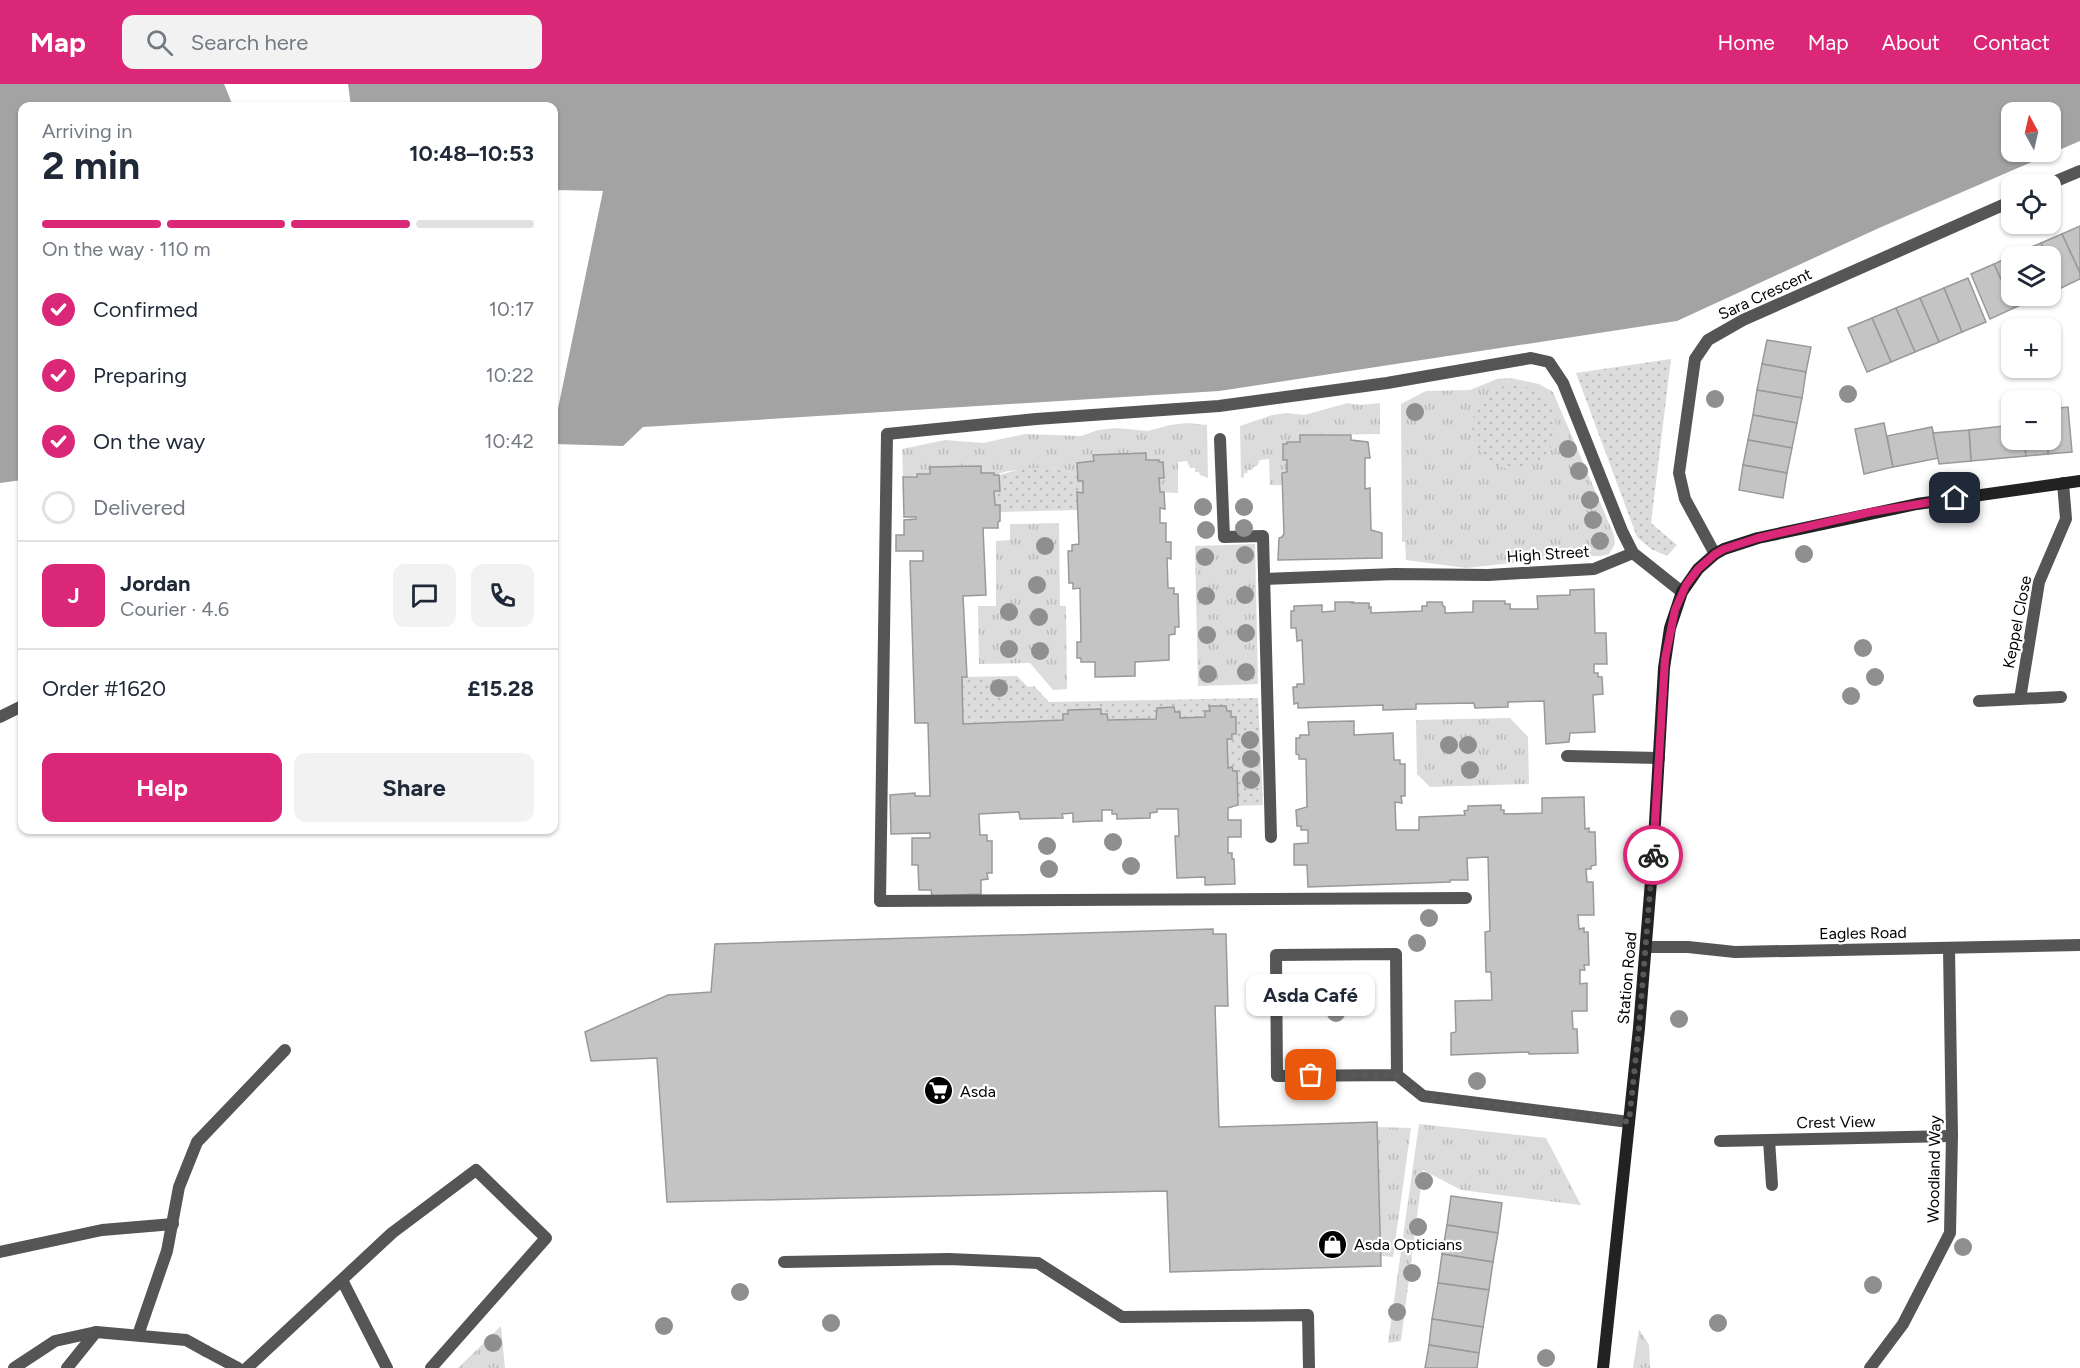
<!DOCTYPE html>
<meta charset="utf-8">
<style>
:root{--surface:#fff;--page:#f2f2f3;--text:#1f2937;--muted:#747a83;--line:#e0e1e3;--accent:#db2777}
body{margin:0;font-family:Figtree,sans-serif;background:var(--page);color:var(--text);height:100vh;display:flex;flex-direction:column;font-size:22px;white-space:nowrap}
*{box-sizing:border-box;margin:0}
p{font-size:20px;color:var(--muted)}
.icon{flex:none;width:33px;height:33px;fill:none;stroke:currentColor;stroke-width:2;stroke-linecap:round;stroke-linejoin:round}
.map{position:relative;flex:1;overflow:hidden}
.details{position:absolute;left:18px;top:18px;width:540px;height:732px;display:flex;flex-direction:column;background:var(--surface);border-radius:12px;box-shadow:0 2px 4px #0004}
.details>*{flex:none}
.needle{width:39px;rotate:352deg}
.fabs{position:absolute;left:2001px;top:18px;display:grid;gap:12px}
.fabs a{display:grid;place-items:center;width:60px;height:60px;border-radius:12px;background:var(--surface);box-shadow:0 2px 4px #0004;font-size:30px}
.pin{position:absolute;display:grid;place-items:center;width:51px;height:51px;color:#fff;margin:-26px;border-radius:12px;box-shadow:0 3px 9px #0006}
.courier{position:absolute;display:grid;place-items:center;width:60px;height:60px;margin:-30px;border:4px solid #db2777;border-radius:50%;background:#fff;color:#222;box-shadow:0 2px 8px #0007}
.bubble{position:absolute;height:42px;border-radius:12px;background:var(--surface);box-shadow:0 2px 4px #0004;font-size:20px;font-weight:700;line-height:42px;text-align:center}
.overview em{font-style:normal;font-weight:700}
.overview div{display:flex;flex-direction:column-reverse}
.overview{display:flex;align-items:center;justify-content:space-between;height:102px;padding:0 24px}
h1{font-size:39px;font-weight:700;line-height:45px}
.bar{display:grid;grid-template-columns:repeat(4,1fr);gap:9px 6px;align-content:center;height:72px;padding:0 24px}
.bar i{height:8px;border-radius:4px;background:var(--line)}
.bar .active{background:var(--accent)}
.bar p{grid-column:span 4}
.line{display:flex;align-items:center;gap:15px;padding:0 24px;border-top:2px solid var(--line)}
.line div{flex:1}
.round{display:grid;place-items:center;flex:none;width:63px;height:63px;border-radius:12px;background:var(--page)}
ol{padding:0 24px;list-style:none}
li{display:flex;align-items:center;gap:18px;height:66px}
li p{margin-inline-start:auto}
li .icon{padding:6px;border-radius:50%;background:var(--accent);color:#fff;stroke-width:4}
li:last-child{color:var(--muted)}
li i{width:33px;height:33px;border:3px solid var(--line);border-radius:50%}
.button{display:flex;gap:12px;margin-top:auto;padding:12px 24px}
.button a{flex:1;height:69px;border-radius:12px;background:var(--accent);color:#fff;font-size:24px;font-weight:700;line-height:69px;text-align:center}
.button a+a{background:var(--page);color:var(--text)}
header{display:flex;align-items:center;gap:36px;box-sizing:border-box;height:84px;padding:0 30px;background:var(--accent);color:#fff}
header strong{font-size:28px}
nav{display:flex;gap:33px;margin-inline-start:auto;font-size:21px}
.search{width:420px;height:54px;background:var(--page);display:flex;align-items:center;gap:15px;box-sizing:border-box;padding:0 21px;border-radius:12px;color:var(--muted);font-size:22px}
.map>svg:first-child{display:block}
</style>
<header>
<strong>Map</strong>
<div class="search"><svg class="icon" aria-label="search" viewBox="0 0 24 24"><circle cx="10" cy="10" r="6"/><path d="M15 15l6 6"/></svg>Search here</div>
<nav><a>Home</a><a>Map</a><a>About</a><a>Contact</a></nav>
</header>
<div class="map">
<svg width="2080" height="1284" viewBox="0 0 2080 1284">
<defs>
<pattern id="grass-tufts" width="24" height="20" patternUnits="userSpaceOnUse" patternTransform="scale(1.5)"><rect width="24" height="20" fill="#dcdcdc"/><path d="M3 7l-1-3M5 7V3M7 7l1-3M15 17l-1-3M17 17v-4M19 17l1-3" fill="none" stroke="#bbb"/></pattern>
<pattern id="park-dots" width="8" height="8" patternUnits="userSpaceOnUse" patternTransform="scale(1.5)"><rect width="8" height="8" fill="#dcdcdc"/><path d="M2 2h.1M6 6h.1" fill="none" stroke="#bbb" stroke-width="1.8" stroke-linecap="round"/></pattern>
</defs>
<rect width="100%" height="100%" fill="#fff"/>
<g fill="url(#grass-tufts)">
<polygon points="1511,294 1539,300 1553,308 1614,451 1615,460 1609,470 1601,472 1577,472 1466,484 1406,476 1405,458 1402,458 1401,320 1426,307 1470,306 1497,295"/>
<polygon points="1348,319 1360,321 1380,319 1380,350 1300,351 1300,358 1288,358 1287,360 1283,360 1283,376 1287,376 1287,388 1282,389 1283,401 1270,401 1269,375 1260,376 1257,382 1253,383 1252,386 1248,386 1247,389 1244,389 1244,393 1241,394 1240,342 1272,331 1287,329 1304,331"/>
<polygon points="1187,339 1207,341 1208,394 1200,391 1199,388 1195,388 1195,384 1190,384 1187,377 1178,378 1178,409 1160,408 1159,394 1164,393 1163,378 1159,376 1146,376 1146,369 1094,371 1094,377 1082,378 1078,390 1053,384 1008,387 994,391 993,389 981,389 980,382 930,383 930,390 903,393 902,365 945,356 983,359 1025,350 1081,352 1098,346 1117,344 1148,347 1170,341"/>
<polygon points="1059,439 1060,522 1066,522 1067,605 1053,606 1030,579 979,580 978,522 996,522 996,457 1010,456 1010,440"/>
<polygon points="1255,460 1258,600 1198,602 1195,462"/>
<polygon points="1510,634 1528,653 1529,700 1430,703 1417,690 1416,636"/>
<polygon points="1419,1040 1546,1054 1581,1121 1461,1106 1423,1086 1401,1257 1388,1259"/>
<polygon points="1377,1043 1411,1044 1393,1173 1381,1172"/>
<polygon points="501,1242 505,1284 458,1284"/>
<polygon points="1639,1245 1649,1261 1650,1284 1633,1284"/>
</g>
<g fill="url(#park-dots)">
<polygon points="1671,275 1651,439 1677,461 1667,472 1651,465 1637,453 1576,289"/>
<circle cx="1514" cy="343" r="42"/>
<polygon points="1026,384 1053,384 1078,390 1083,397 1083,409 1077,409 1078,426 1000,428 1000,421 995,421 994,407 1000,407 999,391"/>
<polygon points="1017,592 1028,603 1034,602 1049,618 1258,614 1263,721 1234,722 1234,721 1238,720 1237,687 1233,687 1232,684 1228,684 1227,655 1232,655 1232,650 1236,650 1236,634 1231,633 1231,627 1227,627 1226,622 1209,622 1210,627 1205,633 1180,634 1180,628 1175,628 1174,623 1157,624 1156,635 1108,636 1107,630 1101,630 1101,625 1068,630 1063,636 963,640 962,593"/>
</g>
<g fill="#a3a3a3" fill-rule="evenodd">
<polygon points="0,0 224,0 233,22 22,22 22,396 0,399"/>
<path d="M348 0H2080V57L1879 144 1677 237 1219 307 643 343 623 362 554 360V344L603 107 554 106V22H351ZM2012 28H2050V68H2012Z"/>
</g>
<g fill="#c4c4c4" stroke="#999" stroke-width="1.5">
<polygon points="2080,142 2080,189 2062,150"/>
<polygon points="2062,150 2080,189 2080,195 2061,204 2050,181 2050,172 2047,172 2041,159"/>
<polygon points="2041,159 2047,172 2019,172 2017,169"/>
<polygon points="2017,169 2019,172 2012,172 2012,212 2036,212 2037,214 2014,224 1994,180"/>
<polygon points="1994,180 2014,224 1990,235 1971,190"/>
<polygon points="2050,181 2061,204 2050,208"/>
<polygon points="1968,194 1986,238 1962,248 1944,204"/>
<polygon points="1944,204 1962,248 1939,258 1920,214"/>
<polygon points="1920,214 1939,258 1915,268 1896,224"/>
<polygon points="1896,224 1915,268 1891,278 1872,234"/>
<polygon points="1872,234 1891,278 1867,288 1848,244"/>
<polygon points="1767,256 1811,263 1806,288 1762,280"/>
<polygon points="1762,280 1806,288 1802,314 1757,306"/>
<polygon points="1757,306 1802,314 1797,339 1753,331"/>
<polygon points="2068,323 2072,368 2048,370 2047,356 2050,356 2050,325"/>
<polygon points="1753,331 1797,339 1792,364 1748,356"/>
<polygon points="1884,339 1893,383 1864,390 1855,345"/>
<polygon points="2012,341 2012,356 2024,356 2026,372 1971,377 1969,346"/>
<polygon points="1932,343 1939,374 1893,383 1887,352"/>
<polygon points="1969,346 1971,377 1939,380 1933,349"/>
<polygon points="1300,351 1351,351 1351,356 1368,358 1370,374 1365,374 1365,405 1370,404 1371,446 1382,449 1382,474 1278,476 1279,454 1282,453 1284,450 1282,389 1287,388 1287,376 1283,376 1283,360 1287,360 1287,358 1300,358"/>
<polygon points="1748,356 1792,364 1787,389 1743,381"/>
<polygon points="2024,356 2047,356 2048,370 2026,372"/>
<polygon points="1146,369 1146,376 1159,376 1159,378 1163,378 1164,394 1159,394 1160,408 1164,408 1165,425 1160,424 1160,439 1166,439 1166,458 1171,458 1171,475 1167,474 1168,504 1174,504 1174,510 1178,510 1179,543 1175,543 1175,550 1169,551 1169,576 1135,578 1135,592 1095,593 1095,578 1081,578 1081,574 1077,574 1077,558 1081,558 1080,504 1073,505 1073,499 1069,499 1068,467 1072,467 1072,461 1079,460 1077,408 1083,409 1083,397 1078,397 1077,379 1094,377 1093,371"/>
<polygon points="1743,381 1787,389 1783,414 1739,406"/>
<polygon points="981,382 981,389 994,389 994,391 999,391 1000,407 994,407 995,421 1000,421 1000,437 998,438 998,444 983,444 986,511 963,512 967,593 962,593 963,640 1063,636 1063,630 1068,630 1068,626 1101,625 1101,630 1107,630 1108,636 1156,635 1157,624 1174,623 1175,628 1180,628 1180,634 1205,633 1205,627 1210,627 1209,622 1226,622 1227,627 1231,627 1231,633 1236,633 1236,650 1232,650 1232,655 1227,655 1228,684 1232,683 1233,687 1237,687 1238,721 1228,724 1228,736 1241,736 1241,753 1228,753 1228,769 1232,769 1232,775 1234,775 1235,800 1205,801 1205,793 1177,794 1175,752 1179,752 1178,725 1157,725 1157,728 1150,729 1150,734 1117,735 1117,730 1112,730 1112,726 1102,726 1102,737 1093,737 1073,738 1073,729 1062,730 1063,734 1020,735 1019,728 979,730 980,751 987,751 987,757 992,757 992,789 987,789 988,795 981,796 981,810 932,812 931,806 919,806 918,781 912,781 912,754 930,754 930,749 891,750 890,711 915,709 915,712 930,712 928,639 915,639 910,477 923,477 923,467 896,467 896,451 904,451 904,436 916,435 916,433 904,433 903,393 917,393 917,390 930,390 930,383"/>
<polygon points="1594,505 1595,549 1606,549 1607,580 1594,580 1594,589 1598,589 1598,593 1602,593 1603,610 1593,611 1595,648 1570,649 1569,658 1546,660 1544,617 1508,618 1508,623 1475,624 1474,619 1416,620 1416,625 1383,626 1383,621 1298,624 1298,619 1294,620 1293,603 1297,603 1297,600 1304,600 1302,556 1297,557 1296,544 1291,544 1291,527 1294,527 1294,522 1322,521 1322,528 1335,527 1335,518 1353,518 1352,519 1369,519 1369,524 1371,523 1371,529 1422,527 1422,522 1427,522 1427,518 1442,518 1443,522 1445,523 1445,529 1473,528 1473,517 1505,517 1505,520 1510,520 1510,525 1538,525 1537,512 1570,511 1570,506"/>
<polygon points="1354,637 1354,651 1393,649 1394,676 1400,676 1400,680 1405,680 1405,712 1401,712 1402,719 1395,718 1396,746 1419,746 1419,733 1465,731 1464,727 1468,726 1468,722 1501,721 1501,726 1504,726 1504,730 1542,729 1542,714 1584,713 1585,745 1589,744 1589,748 1595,748 1596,781 1591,782 1591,785 1586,785 1587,798 1593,798 1594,831 1578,831 1579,845 1584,844 1584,848 1588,848 1589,881 1584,881 1585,886 1580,886 1580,900 1587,899 1587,927 1572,927 1573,945 1577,945 1578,969 1529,970 1529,968 1451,971 1451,949 1456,948 1455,917 1492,916 1491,888 1486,888 1485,848 1490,847 1488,773 1467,774 1468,796 1450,796 1450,798 1308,803 1307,781 1294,781 1294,760 1308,759 1308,746 1301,746 1301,742 1297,742 1296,726 1307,723 1306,675 1299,675 1299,671 1296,670 1296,654 1300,654 1300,651 1309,651 1308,638"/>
<polygon points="1213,845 1213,850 1226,850 1228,922 1215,922 1219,1043 1377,1038 1381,1182 1170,1188 1167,1107 667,1118 657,974 591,977 585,948 668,911 711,908 715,860"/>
<polygon points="1451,1112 1502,1119 1498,1149 1447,1141"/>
<polygon points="1447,1141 1498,1149 1493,1178 1442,1170"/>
<polygon points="1442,1170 1493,1178 1489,1206 1438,1199"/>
<polygon points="1438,1199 1489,1206 1483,1243 1432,1235"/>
<polygon points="1432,1235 1483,1243 1479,1269 1429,1261"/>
<polygon points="1429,1261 1479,1269 1477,1284 1425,1284"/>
</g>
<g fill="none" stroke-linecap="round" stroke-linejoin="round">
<g stroke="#555" stroke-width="12">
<polyline points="0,633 22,622"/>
<polyline points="1567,672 1659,674"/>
<polyline points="880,817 1466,814"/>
<polyline points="1397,991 1396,870 1276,871 1277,992 1397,991 1423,1012 1629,1038"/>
<polyline points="0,1168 102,1146 173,1140"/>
<polyline points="784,1178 949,1175 1038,1179 1122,1233 1308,1231 1309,1284"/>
<polyline points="342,1196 387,1284"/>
<polyline points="138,1251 167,1167 179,1103 197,1058 285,966"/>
<polyline points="206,1267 238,1284"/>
<polyline points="247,1284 392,1149 476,1086 546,1154 431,1284"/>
</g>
<g stroke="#555" stroke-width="12">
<polyline points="1220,355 1224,453 1263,452 1271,753"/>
<polyline points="1264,495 1395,490 1488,491 1594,485 1633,469"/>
<polyline points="880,817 887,350 1036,335 1219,322 1387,299 1531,274 1549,278 1563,299 1622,447 1633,469 1682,508"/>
</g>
<g stroke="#555" stroke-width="12">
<polyline points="2049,100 2080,87"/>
<polyline points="1715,470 1685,415 1679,389 1695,275 1708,256 1743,236 2012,117"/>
<polyline points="2020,615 2039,498 2066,435 2063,399"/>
<polyline points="1979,617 2061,613"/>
<polyline points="1646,863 1688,863 1735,868 2080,861"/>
<polyline points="1769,1056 1772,1101"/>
<polyline points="1720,1057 1952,1052"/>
<polyline points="14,1284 55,1257 96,1248 186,1256 206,1267"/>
<polyline points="67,1284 96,1248"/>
<polyline points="1870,1284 1903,1240 1950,1149 1952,1052 1949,864"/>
</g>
<polyline stroke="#222" stroke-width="12" points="1603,1284 1639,944 1653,773 1664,584 1670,544 1682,508 1698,485 1715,470 1724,465 1758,454 1917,420 2080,397"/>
</g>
<g fill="#8f8f8f">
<circle cx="1848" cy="310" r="9"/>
<circle cx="1715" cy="315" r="9"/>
<circle cx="1415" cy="328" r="9"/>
<circle cx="1568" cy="365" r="9"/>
<circle cx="1579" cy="387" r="9"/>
<circle cx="1590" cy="416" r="9"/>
<circle cx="1203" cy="423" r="9"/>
<circle cx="1244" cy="423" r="9"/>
<circle cx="1593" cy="436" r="9"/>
<circle cx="1244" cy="444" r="9"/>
<circle cx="1206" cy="446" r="9"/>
<circle cx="1600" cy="457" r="9"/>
<circle cx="1045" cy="462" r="9"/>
<circle cx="1804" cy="470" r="9"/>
<circle cx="1245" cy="471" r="9"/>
<circle cx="1205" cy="473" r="9"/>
<circle cx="1037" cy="501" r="9"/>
<circle cx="1245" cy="511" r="9"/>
<circle cx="1206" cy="512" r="9"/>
<circle cx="1009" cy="528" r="9"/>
<circle cx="1039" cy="533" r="9"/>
<circle cx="1246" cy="549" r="9"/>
<circle cx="1207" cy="551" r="9"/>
<circle cx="1863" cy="564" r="9"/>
<circle cx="1009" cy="565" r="9"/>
<circle cx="1040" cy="567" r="9"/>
<circle cx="1246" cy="588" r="9"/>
<circle cx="1208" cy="590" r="9"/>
<circle cx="1875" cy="593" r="9"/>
<circle cx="999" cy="604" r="9"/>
<circle cx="1851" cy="612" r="9"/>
<circle cx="1250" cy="656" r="9"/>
<circle cx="1449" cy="661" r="9"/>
<circle cx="1468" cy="661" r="9"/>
<circle cx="1251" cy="675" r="9"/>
<circle cx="1470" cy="686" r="9"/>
<circle cx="1251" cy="696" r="9"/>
<circle cx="1113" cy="758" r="9"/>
<circle cx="1047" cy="762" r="9"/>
<circle cx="1131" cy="782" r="9"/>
<circle cx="1049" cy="785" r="9"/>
<circle cx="1429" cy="834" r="9"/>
<circle cx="1417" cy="859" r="9"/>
<circle cx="1337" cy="907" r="9"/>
<circle cx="1361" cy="909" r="9"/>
<circle cx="1336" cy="929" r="9"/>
<circle cx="1679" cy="935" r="9"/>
<circle cx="1477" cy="997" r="9"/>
<circle cx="1424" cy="1097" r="9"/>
<circle cx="1418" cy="1143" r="9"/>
<circle cx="1963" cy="1163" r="9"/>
<circle cx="1412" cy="1189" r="9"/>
<circle cx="1873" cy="1201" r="9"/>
<circle cx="740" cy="1208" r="9"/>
<circle cx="1397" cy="1228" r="9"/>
<circle cx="831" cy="1239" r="9"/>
<circle cx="1718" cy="1239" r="9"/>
<circle cx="664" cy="1242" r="9"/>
<circle cx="493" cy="1259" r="9"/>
<circle cx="1546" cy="1274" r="9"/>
</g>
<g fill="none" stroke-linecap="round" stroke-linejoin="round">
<polyline stroke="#595959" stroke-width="6" stroke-dasharray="0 10.8" points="1311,991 1397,991 1423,1012 1629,1038 1639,944 1653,771"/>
<polyline stroke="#db2777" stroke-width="8" points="1653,771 1665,575 1675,526 1686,501 1698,485 1715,470 1724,465 1758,454 1871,428 1955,414"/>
</g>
<defs>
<symbol id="supermarket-disc" viewBox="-11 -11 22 22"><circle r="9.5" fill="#000" stroke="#fff"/><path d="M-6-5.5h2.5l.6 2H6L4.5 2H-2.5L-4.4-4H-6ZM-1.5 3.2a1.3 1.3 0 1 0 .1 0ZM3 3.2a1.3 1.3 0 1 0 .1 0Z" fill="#fff"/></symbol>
<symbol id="shop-disc" viewBox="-11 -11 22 22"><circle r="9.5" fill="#000" stroke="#fff"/><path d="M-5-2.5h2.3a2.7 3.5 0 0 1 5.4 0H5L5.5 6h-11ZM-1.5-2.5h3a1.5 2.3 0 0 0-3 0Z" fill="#fff"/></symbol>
</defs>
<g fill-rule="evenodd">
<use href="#supermarket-disc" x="922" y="990" width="33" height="33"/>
<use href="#shop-disc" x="1316" y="1144" width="33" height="33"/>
</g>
<g text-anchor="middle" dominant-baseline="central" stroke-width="4.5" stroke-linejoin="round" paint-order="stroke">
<g font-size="16" fill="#000" stroke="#fff">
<text transform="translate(1765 210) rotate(-25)">Sara Crescent</text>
<text transform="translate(1548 470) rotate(-4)">High Street</text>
<text transform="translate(2017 538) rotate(-79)">Keppel Close</text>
<text transform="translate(1863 849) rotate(-1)">Eagles Road</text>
<text transform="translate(1627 894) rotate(-85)">Station Road</text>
<text transform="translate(1836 1038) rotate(-1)">Crest View</text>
<text transform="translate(1934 1085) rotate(-89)">Woodland Way</text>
</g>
<g font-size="16" fill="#000" stroke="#fff" text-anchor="start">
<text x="960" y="1007">Asda</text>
<text x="1354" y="1160">Asda Opticians</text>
</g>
</g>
</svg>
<div class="fabs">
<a><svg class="needle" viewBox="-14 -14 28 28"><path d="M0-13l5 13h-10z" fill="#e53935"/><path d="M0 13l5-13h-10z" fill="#747a83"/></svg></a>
<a><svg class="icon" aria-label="locate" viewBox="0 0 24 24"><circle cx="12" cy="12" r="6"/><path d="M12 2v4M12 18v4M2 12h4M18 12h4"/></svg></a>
<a><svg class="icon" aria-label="layers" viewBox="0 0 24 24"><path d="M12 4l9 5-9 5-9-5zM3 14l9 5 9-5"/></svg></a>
<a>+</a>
<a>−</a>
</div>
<div class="pin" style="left:1311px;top:991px;background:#ea580c"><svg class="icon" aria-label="bag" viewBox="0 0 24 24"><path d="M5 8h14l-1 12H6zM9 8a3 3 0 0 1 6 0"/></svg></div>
<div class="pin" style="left:1955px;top:414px;background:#1f2937"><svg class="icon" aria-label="home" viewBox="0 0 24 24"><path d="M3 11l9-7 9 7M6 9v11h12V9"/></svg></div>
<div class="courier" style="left:1653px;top:771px"><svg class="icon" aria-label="bike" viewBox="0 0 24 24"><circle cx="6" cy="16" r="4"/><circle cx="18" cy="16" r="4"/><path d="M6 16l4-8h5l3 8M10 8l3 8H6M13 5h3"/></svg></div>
<div class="bubble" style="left:1246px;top:890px;width:129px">Asda Café</div>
<section class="details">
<div class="overview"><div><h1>2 min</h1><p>Arriving in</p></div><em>10:48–10:53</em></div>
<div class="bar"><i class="active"></i><i class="active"></i><i class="active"></i><i></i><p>On the way · 110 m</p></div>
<ol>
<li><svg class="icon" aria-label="check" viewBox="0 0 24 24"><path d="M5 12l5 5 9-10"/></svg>Confirmed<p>10:17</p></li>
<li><svg class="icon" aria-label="check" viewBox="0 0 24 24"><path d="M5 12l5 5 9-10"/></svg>Preparing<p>10:22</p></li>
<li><svg class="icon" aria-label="check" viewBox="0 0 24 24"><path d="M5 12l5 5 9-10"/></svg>On the way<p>10:42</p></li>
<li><i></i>Delivered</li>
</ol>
<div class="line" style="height:108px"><b class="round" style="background:var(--accent);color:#fff">J</b><div><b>Jordan</b><p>Courier · 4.6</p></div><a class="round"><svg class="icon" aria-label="chat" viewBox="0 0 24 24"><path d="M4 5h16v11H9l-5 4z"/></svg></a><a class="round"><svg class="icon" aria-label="phone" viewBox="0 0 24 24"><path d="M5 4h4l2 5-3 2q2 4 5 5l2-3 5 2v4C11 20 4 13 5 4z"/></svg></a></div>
<div class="line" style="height:78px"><div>Order #1620</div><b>£15.28</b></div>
<div class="button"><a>Help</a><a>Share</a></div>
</section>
</div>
